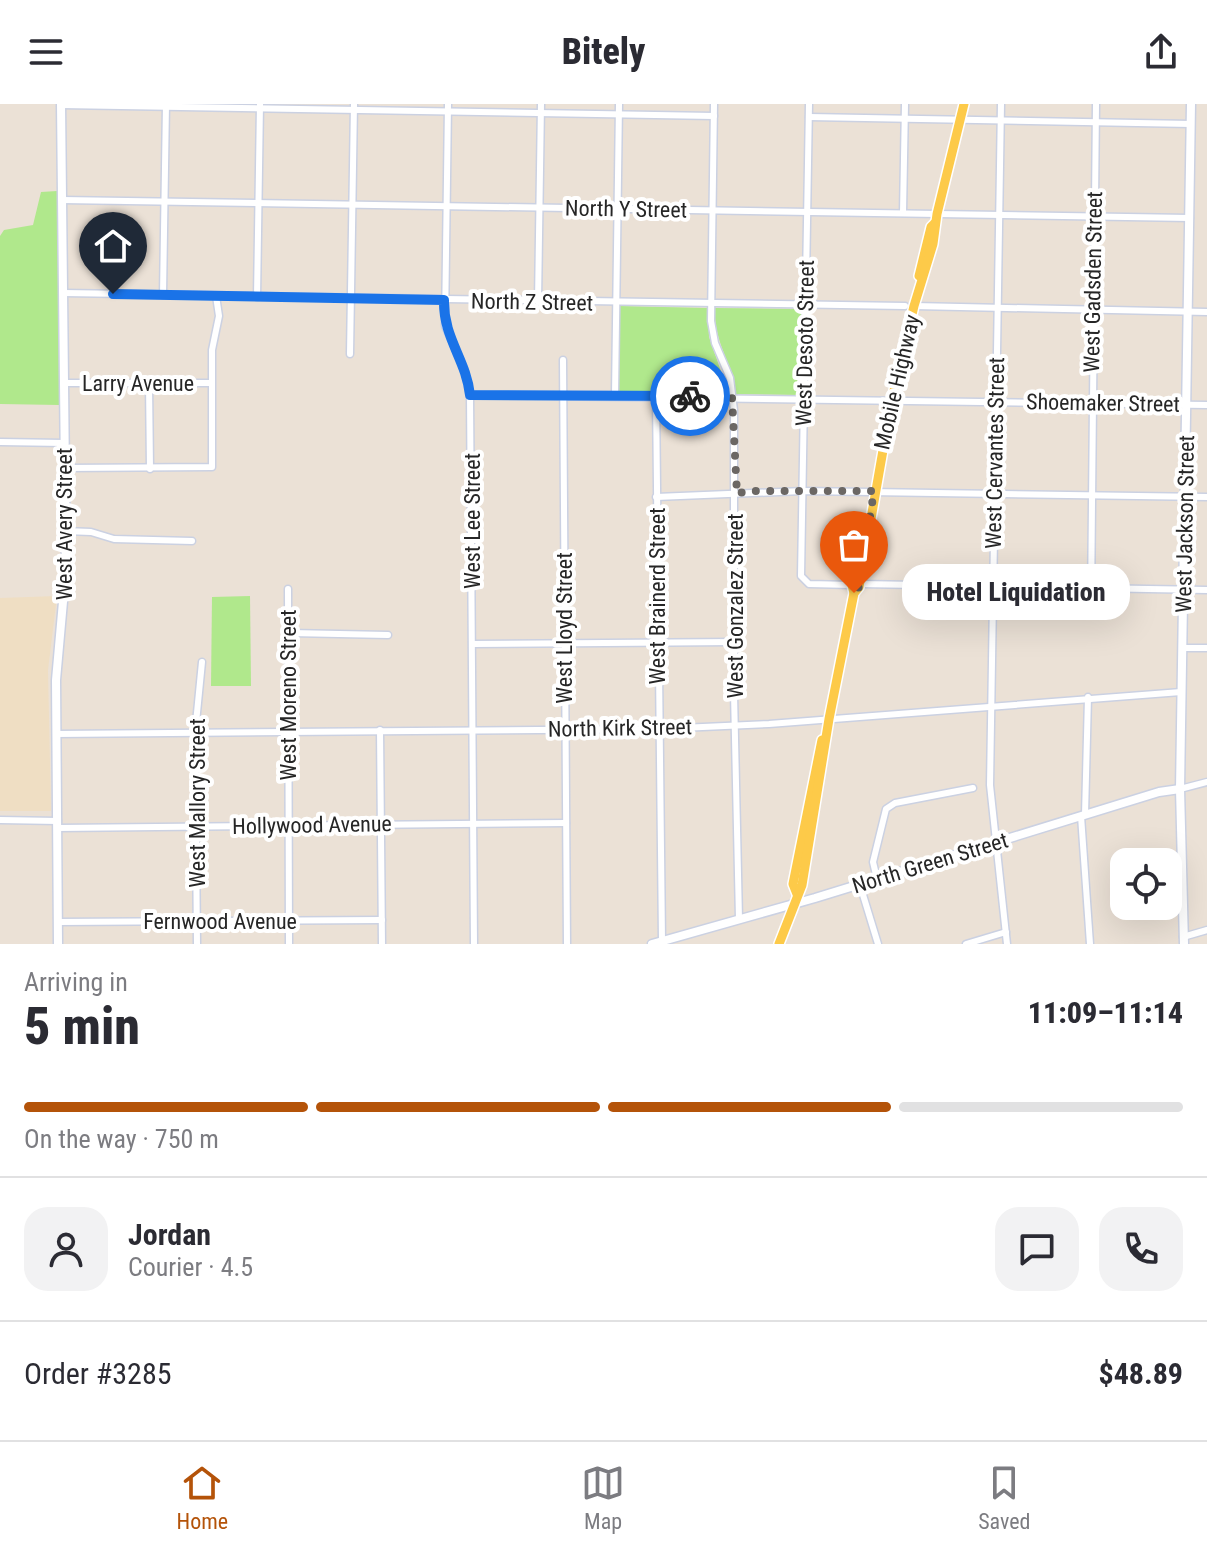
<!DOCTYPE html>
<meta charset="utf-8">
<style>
:root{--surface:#fff;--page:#f2f2f3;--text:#2b2b33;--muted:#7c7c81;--line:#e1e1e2;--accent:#b45309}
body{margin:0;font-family:"Roboto Condensed",sans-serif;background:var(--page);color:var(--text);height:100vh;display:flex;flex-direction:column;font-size:30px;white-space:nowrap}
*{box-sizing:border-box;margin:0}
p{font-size:26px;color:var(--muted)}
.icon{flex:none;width:44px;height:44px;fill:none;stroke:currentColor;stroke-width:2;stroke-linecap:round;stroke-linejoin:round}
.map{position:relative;height:840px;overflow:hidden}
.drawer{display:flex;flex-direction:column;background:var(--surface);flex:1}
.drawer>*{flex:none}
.tools{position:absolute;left:1110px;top:744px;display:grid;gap:16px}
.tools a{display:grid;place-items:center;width:72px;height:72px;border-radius:16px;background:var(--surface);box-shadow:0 8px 32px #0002;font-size:40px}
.pin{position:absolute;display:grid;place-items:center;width:68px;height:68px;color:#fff;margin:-82px -34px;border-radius:50% 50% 50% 0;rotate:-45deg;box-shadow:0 0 8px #0007}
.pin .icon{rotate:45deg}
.courier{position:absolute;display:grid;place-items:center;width:80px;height:80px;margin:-40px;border:6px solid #1a73e8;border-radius:50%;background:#fff;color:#222;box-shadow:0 2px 10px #0007}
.bubble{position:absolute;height:56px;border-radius:24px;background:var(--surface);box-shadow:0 8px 32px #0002;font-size:26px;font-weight:800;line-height:56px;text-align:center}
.headline em{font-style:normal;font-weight:800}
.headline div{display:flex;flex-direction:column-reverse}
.headline{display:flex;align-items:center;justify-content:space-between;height:136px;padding:0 24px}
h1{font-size:52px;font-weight:800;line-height:60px}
.bar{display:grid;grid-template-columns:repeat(4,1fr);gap:12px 8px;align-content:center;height:96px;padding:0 24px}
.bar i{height:10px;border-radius:6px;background:var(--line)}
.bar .selected{background:var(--accent)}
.bar p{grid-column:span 4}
.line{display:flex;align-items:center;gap:20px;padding:0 24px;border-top:2px solid var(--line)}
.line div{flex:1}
.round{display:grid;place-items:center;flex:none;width:84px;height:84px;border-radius:24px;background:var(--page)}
header{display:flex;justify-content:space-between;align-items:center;height:104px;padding:0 24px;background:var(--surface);font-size:36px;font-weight:800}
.tabs{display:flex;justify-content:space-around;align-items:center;height:112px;border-top:2px solid var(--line);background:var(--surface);font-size:22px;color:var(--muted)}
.tabs a{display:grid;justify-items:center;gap:4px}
.tabs .selected{color:var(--accent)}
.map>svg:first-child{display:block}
</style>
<header><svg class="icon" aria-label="menu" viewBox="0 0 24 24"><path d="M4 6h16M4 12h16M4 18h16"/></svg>Bitely<svg class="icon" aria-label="share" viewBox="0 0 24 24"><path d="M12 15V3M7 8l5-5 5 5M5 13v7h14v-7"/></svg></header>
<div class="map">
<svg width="1207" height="840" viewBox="0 0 1207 840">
<rect width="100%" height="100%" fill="#ebe1d6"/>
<polygon fill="#efdec3" points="57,492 48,566 51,707 0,707 0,494"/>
<g fill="#b0e88c">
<polygon points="57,87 60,301 0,300 0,132 4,126 33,121 41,88"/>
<polygon points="619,202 708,204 709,233 729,290 618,288"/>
<path d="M715 204 802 205 801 291 736 290C732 259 713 236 715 204Z"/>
<polygon points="250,492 251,582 211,582 212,493"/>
</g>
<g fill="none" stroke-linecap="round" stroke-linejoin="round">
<defs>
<g id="street">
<polyline points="448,0 445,222 464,264 470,291 474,840"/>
<polyline points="714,0 711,217 715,239 730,274 734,306 734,589 739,815"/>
<polyline points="809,0 801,472 809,480 852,481"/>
<polyline points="1001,0 990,681 1007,840"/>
<polyline points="61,1 714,12"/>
<polyline points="809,13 1191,20"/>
<polyline points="62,96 1190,114"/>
<polyline points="903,109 905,0"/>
<polyline points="63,189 905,202"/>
<polyline points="163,191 166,0"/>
<polyline points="257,193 260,0"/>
<polyline points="538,198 541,0"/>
<polyline points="914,202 1207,208"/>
<polyline points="350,250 354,0"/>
<polyline points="563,256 567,840"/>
<polyline points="64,279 211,279"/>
<polyline points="149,280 150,365"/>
<polyline points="470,291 1207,301"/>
<polyline points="615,291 619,0"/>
<polyline points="656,292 662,837"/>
<polyline points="0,338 64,339"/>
<polyline points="65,364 212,363 212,246 219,212 216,192"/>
<polyline points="656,393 803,387 1207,393"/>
<polyline points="65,427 91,428 114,435 192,437"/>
<polyline points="860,480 1207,486"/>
<polyline points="288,485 289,840"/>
<polyline points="1091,499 1096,0"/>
<polyline points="290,529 388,531"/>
<polyline points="473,540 735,538"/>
<polyline points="1183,544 1207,544"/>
<polyline points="380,626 382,840"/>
<polyline points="56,630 658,625 769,620 1181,588"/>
<polyline points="1180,685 1207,678"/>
<polyline points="1085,711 1088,593"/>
<polyline points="1081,712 1090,840"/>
<polyline points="0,716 58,717"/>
<polyline points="58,724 566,719"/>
<polyline points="877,775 873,758 886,705 895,699 973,684"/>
<polyline points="860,781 878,840"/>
<polyline points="58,818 382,816"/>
<polyline points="1183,833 1207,826"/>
<polyline points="197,840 195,629 202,558"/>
<polyline points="966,840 1006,828"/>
</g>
<g id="secondary">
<polyline points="58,840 56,576 66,464 61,0"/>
<polyline points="652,840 815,794 1159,688 1180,685"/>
<polyline points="1184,840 1180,685 1191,0"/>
</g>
<g id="primary">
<polyline points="919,172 931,123 935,119"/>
<polyline points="854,489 852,481 861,439"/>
<polyline points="797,790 793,780 822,636"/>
<polyline points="779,840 802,781 829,615 854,489 859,483 892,295 914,202 933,140 937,110 964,0"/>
</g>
</defs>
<use href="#street" stroke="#cbd1e2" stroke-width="9"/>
<use href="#secondary" stroke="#cbd1e2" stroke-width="11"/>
<use href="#primary" stroke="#fff" stroke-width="12"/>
<use href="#street" stroke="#fff" stroke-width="6"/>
<use href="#secondary" stroke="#fff" stroke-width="8"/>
<use href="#primary" stroke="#fdca49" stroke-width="9"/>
</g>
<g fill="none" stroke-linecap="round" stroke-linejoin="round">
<polyline stroke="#6b6764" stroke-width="8" stroke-dasharray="0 14.4" points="690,292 732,293 737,390 747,387 874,387 859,483 854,489"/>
<path stroke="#1a73e8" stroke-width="10" d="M113 190 444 196C443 234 466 255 470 291L690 292"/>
</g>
<g text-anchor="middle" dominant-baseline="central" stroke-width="8" stroke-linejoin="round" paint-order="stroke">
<g font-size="22" fill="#262626" stroke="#fff">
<text transform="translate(626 105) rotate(1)">North Y Street</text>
<text transform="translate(1093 178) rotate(-89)">West Gadsden Street</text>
<text transform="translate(532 198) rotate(1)">North Z Street</text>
<text transform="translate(805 239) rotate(-89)">West Desoto Street</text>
<text transform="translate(897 278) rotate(-77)">Mobile Highway</text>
<text x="138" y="279">Larry Avenue</text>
<text transform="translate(1103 299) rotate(1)">Shoemaker Street</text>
<text transform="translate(995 349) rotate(-89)">West Cervantes Street</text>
<text transform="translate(472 417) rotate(-90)">West Lee Street</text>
<text transform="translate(64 420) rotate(-90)">West Avery Street</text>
<text transform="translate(1185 420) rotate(-89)">West Jackson Street</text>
<text transform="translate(657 492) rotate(-90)">West Brainerd Street</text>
<text transform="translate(735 502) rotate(-90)">West Gonzalez Street</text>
<text transform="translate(564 524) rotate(-90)">West Lloyd Street</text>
<text transform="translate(288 591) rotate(-90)">West Moreno Street</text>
<text transform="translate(620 624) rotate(-1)">North Kirk Street</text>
<text transform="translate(197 699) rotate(-90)">West Mallory Street</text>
<text transform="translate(312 721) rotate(-1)">Hollywood Avenue</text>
<text transform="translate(930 759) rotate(-17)">North Green Street</text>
<text x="220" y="817">Fernwood Avenue</text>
</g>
</g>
</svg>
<div class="tools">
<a><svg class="icon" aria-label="locate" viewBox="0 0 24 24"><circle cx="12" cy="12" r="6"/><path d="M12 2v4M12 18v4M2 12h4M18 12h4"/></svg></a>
</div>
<div class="pin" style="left:854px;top:489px;background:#ea580c"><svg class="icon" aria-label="bag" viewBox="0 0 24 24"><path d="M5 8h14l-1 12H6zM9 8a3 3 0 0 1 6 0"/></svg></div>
<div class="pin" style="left:113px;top:190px;background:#1f2937"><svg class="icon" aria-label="home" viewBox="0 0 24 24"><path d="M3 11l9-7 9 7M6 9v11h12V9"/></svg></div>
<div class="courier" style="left:690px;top:292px"><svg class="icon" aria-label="bike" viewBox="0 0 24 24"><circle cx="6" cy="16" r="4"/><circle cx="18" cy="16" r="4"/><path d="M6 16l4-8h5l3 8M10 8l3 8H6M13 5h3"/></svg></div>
<div class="bubble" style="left:902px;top:460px;width:228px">Hotel Liquidation</div>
</div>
<section class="drawer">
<div class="headline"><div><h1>5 min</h1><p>Arriving in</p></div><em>11:09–11:14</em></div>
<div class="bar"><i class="selected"></i><i class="selected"></i><i class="selected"></i><i></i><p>On the way · 750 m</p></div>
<div class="line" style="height:144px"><a class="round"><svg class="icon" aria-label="person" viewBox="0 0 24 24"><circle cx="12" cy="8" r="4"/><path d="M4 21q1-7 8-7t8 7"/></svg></a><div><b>Jordan</b><p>Courier · 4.5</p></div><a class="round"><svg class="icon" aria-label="chat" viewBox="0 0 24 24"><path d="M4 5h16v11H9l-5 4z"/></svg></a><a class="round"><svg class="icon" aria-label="phone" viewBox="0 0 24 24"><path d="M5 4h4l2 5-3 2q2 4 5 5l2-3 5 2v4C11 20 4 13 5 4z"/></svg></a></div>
<div class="line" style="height:104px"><div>Order #3285</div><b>$48.89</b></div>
</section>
<nav class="tabs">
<a class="selected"><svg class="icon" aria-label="home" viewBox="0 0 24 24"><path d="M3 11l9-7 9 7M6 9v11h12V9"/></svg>Home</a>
<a><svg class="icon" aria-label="map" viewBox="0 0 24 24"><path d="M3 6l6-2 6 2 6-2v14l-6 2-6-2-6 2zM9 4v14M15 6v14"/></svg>Map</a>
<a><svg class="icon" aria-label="saved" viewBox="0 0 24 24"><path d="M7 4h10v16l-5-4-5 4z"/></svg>Saved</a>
</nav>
